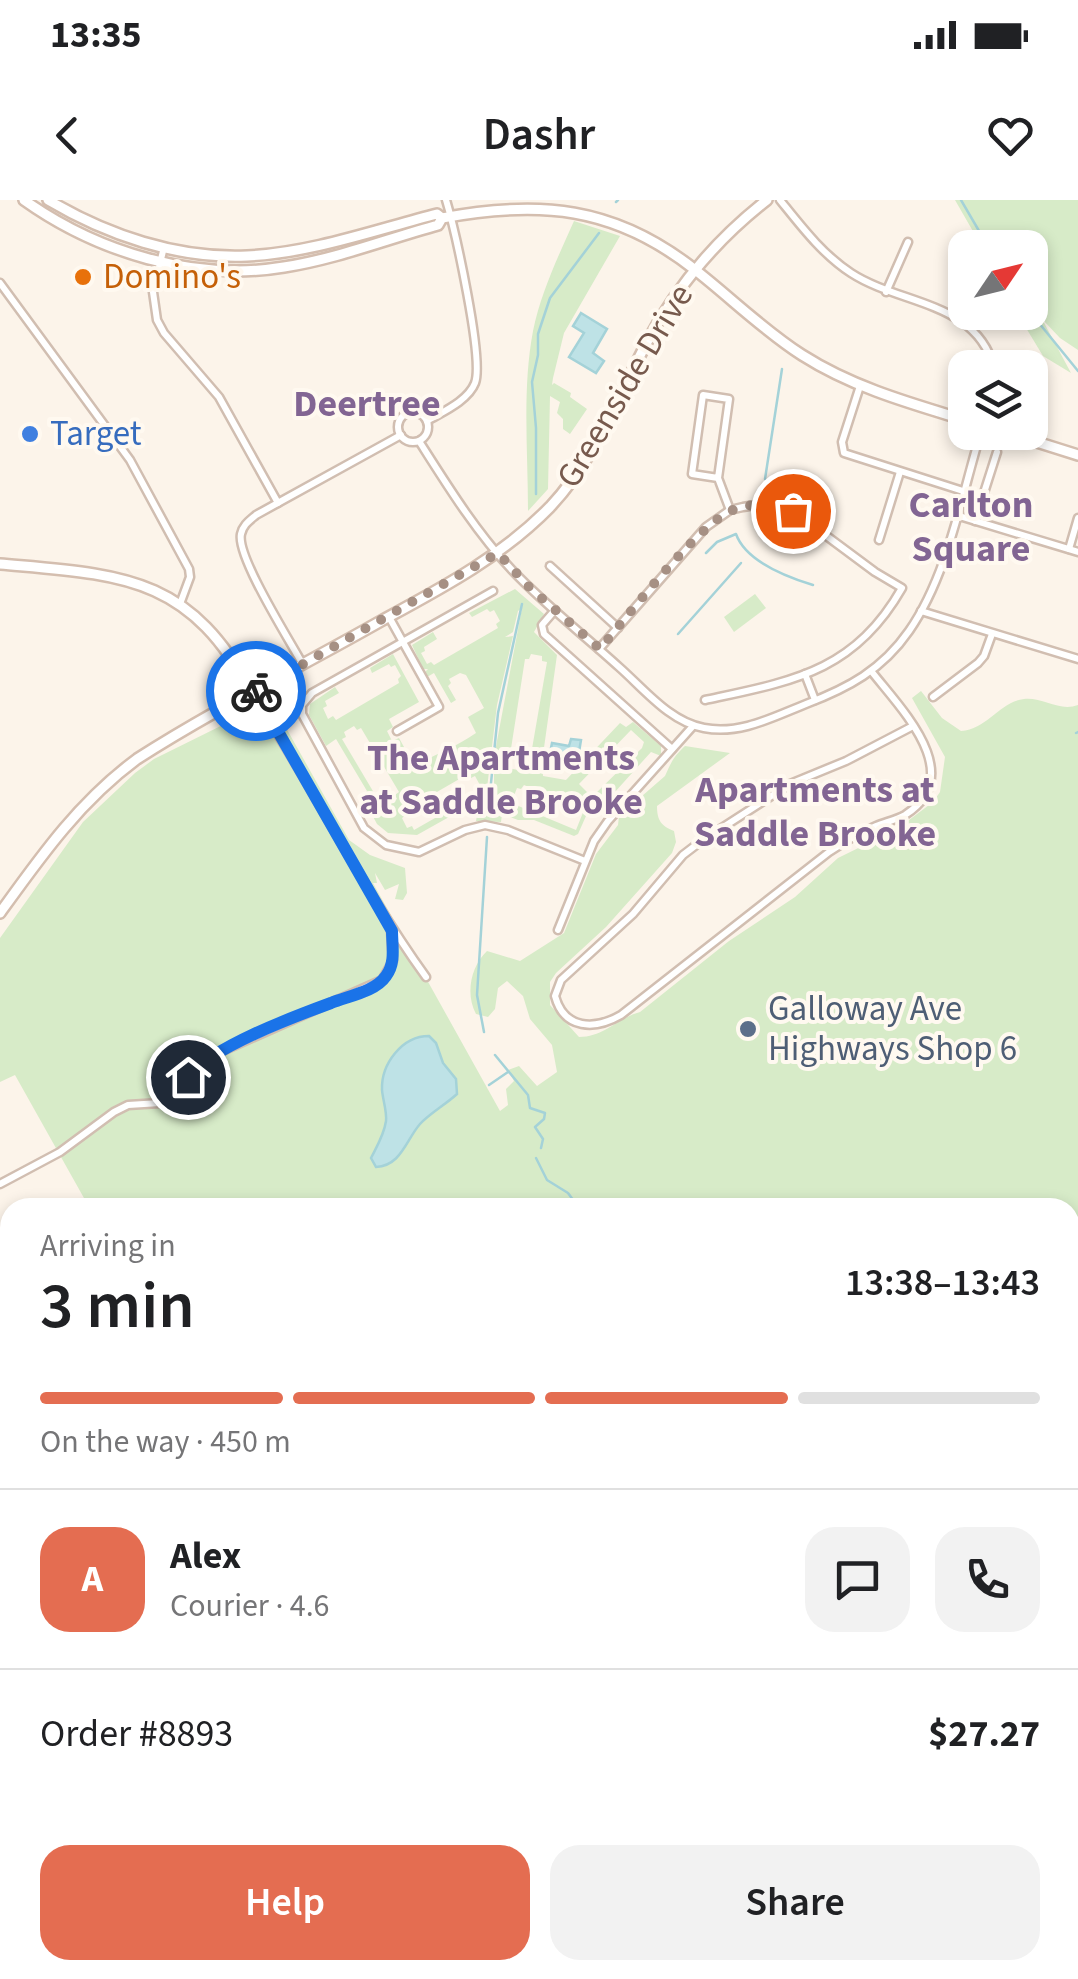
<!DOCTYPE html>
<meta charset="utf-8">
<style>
:root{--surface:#fff;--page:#f2f2f2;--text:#202124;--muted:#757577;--line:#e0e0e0;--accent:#e46d51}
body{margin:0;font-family:"Source Sans 3",sans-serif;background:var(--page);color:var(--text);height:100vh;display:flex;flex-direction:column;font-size:38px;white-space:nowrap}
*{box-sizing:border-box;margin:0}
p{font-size:32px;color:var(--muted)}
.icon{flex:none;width:55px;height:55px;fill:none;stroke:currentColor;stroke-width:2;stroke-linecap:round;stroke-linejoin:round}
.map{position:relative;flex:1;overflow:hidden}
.details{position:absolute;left:0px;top:998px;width:1080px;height:782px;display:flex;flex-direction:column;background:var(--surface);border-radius:30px 30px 0 0;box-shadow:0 5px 15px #0003}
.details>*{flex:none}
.needle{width:65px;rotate:55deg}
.controls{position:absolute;left:948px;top:30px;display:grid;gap:20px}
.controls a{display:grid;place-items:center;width:100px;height:100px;border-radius:20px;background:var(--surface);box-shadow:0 5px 15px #0003;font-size:50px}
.pin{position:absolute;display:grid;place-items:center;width:85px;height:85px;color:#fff;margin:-42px;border:5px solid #fff;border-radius:50%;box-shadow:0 2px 10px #0007}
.courier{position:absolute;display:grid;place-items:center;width:100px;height:100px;margin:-50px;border:8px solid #1a73e8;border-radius:50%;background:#fff;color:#222;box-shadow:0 2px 12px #0007}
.summary em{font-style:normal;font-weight:600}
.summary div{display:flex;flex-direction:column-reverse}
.summary{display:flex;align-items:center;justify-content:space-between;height:170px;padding:0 40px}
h1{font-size:65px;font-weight:600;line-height:75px}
.bar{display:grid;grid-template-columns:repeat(4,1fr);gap:15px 10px;align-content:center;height:120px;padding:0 40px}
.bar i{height:12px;border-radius:8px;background:var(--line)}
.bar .current{background:var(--accent)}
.bar p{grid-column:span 4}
.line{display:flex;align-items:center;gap:25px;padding:0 40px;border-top:2px solid var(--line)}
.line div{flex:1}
.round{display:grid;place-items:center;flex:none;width:105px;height:105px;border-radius:30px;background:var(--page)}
.cta{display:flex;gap:20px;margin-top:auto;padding:20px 40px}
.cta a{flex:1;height:115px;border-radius:30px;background:var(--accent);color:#fff;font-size:40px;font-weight:600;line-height:115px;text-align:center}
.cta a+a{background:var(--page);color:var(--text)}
.status{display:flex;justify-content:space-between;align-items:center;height:70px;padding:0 50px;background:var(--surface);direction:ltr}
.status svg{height:28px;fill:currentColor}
header{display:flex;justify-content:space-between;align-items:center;height:130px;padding:0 40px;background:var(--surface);font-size:45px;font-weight:600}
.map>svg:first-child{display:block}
</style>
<div class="status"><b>13:35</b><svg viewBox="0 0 49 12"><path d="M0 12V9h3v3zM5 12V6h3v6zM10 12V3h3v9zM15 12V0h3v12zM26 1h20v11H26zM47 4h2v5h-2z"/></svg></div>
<header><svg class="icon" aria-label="back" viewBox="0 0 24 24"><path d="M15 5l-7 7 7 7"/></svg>Dashr<svg class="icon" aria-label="heart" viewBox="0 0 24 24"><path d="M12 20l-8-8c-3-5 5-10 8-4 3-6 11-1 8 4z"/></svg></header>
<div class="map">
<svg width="1078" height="1779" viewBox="0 0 1078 1779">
<rect width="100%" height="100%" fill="#fcf4ea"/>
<g fill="#d7ebc8" fill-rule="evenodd">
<polygon points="955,0 1078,0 1078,150 1060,138 1042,119 1071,173 1043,156 1017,113 1030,112 1030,48 982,47"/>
<path d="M574 21 620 36 564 133 553 178 552 185 554 183 571 193 570 197 587 209 570 234 563 229V219L557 213 560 202 550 196 548 289 528 311C528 252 522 189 533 131 541 92 558 57 574 21Z"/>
<path d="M515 389 544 414 534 432 557 455 542 562 543 576 566 580 620 523 626 527 633 522 661 546V556L651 552 596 613 590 607 578 634 574 636 534 620H518L502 614 501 622 476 621 478 610 475 606 458 612 417 635 388 633 377 624 362 596 367 591 336 539 326 546 309 515 310 504 335 487 339 493 325 501 327 506 323 508 328 519 333 516 336 520 399 483 398 479 401 476 395 465 391 467 389 464 372 473 370 468 393 454 419 502 389 519 393 527 387 531 392 541 399 538 404 547 398 556 403 566 407 564 410 568C434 555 454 548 476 533L468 517 484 508 466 475 460 473 449 479 451 483 448 486 456 500 451 503 434 473 427 477 424 473 428 469H423L412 445 433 432 437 439 424 447 425 451 421 453 427 464 431 462 434 465 498 428 496 424 500 421 494 410 490 412 487 409 472 417 469 413ZM522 408 494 557V613H484L497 505 513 436 505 437 513 432 518 411ZM531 454 542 456V461L547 462 528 572 508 568 525 459H529ZM354 526 357 530 361 528 399 592 395 595 397 599 387 605 384 601 380 603 342 539 346 537 344 532ZM631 530 644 542 642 548 592 597 579 584ZM468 574 471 578 475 576 481 587 477 589 479 593 414 630 412 626 407 628 402 618 406 615 404 611ZM524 585 584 610 576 630 516 605 517 601 513 598 517 588 521 589Z"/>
<polygon points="755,394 766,408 734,432 724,417"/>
<path d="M921 491 942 518 961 531C988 529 999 502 1024 499 1043 497 1059 512 1078 505V1779H40L35 1770H1070V1008L89 1007 15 875 0 882V738L83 622 135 573 154 559 271 501 349 640 370 655 405 668 407 693 403 700 395 699 399 684 385 690 375 673 377 683H373L500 911 508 905 506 889 514 881 508 870 519 866 537 886 557 872 552 845 530 819 523 796 507 781 498 788 495 809 488 817 476 814C465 794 471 766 487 751L520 761 564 733 596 654 618 625 619 616 665 576C671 563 673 557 685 546L730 553 657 606C657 620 661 626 674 631L676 642 672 653 606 727 556 773 550 782V805L579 837C604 837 618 818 640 812L729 741 795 697 838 658 897 629 933 602 940 592 945 557 912 498Z"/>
<polygon points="0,1491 10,1499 10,1731 0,1714"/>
</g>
<g fill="#bee2e6" stroke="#a4d2d8" stroke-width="2.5">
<polygon points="581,113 607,129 593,153 604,161 596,173 569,157 584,133 573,126"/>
<polygon points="571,539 581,540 577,564 558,561 555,570 547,568 552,543 569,546"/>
<path d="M429 836 436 843 443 863 456 879 457 894C445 905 430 913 420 924 406 940 401 966 376 967L371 958C377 946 384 935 386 921 387 911 383 901 382 890 381 864 402 836 429 836Z"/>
</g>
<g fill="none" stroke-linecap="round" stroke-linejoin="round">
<g stroke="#a4d2d8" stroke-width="2.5">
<polyline points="961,0 989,48"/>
<polyline points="616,2 618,0"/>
<polyline points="1030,112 1078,171"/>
<polyline points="765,279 782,169"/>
<polyline points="536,294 536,228 532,182 538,155 538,134 550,98 599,33"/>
<path d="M706 353 717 342 736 334C746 362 787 377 813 385"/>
<polyline points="678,434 741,363"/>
<polyline points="1076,533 1078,532"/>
<polyline points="488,613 498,513 522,404"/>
<polyline points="484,832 477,795 487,637"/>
<polyline points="495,855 528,895 530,908 545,913 544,919 535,927 543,939 541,948"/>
<polyline points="489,885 508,872"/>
<polyline points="536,958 547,980 568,993 579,1008"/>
</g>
<defs>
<g id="street">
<path d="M780 0C801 26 822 54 851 73 900 105 977 101 994 168"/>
<polyline points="164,47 153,92 157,120 164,133 219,197 278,303"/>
<polyline points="0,83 130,260 189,369 190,377 180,404"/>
<polyline points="886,92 908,42"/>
<polyline points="860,186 842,242 844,253 963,291"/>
<circle cx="413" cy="227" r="15"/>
<path d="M427 221C442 212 468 201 475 183 484 159 455 30 446 0"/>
<path d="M419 241C447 285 476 332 512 370 545 405 584 435 619 467 644 489 670 522 704 528 740 535 773 517 806 504 848 488 882 470 909 431 948 375 961 297 981 232"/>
<polyline points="718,278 692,274 703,195 729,199 718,278 730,310"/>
<polyline points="956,315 1078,352"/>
<polyline points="975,321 997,252"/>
<polyline points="879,340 900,272"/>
<polyline points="1069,349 1078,318"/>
<polyline points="550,366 618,428"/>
<polyline points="493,391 312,493 302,505 302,514 364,628 386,645 419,652 465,630 485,625 508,630 585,661"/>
<polyline points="555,410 542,425 544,434 672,549"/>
<polyline points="921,411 1078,459"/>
<polyline points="389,417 439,507 397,531"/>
<path d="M599 449 706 327 730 310 743 307 762 304 793 311 875 372 902 388C854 472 793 481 705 500"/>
<path d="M303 465C290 441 236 356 241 334 243 325 249 321 256 315L401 235"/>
<path d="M872 472C901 509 968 575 905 615 896 620 886 622 876 626 859 633 844 642 829 652L621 815C595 830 564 830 555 796L561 780 633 714 683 655 700 642 790 584 846 561 913 526"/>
<polyline points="805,474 815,500"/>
<path d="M252 493C313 586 361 687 426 777"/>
<polyline points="933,497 978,463 984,456 992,434"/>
<polyline points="558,730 594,641 608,621 693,526"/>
<polyline points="0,984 60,952 114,912 128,905 160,903 168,899 209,857 382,780 393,761 391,731"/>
<polyline points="0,1056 10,1074"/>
<polyline points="0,1275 10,1295"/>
<polyline points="0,1770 10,1757"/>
</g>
<g id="secondary">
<path d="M24 0C97 52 194 82 284 67 336 59 387 39 438 25L442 18C539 0 614 6 694 69 730 97 763 130 802 155 852 187 909 203 965 220"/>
<path d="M48 0C107 35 177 59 247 56 311 53 375 30 437 14L442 18"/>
<polyline points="1005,232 1078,255"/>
<path d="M0 364C121 375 189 374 252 493"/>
<path d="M0 713C41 656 79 602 137 559 215 509 300 467 381 421 442 388 501 357 550 307 595 259 616 201 646 144 675 89 717 39 767 0"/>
</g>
</defs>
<use href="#street" stroke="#d1beb1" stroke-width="11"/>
<use href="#secondary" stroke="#d4beaf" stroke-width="14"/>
<use href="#street" stroke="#fff" stroke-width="6"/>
<use href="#secondary" stroke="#fff" stroke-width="9"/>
</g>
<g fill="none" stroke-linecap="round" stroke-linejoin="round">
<path stroke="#a69084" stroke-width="10" stroke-dasharray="0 18" d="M256 491 498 353 530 388 600 449C625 419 701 321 733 310 754 302 773 304 793 311"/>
<path stroke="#1a73e8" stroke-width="12" d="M188 877C212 847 293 817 331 803 348 796 375 792 386 776 396 763 392 746 392 731L280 535 252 493 256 491"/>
</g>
<circle fill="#e8710a" stroke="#fff9f0" stroke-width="4" cx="83" cy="77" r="10"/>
<circle fill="#3f7fe0" stroke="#fff9f0" stroke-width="4" cx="30" cy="234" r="10"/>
<circle fill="#5c6f8a" stroke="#fff9f0" stroke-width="4" cx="748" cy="829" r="10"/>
<g text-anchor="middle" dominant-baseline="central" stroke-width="8" stroke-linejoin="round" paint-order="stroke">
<g font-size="35" fill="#c56008" stroke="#fff9f0" text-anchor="start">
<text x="103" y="77">Domino's</text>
</g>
<g font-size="35" fill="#775a4d" stroke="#fff9f0">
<text transform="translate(625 186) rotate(-59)">Greenside Drive</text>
</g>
<g font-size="35" fill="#366cbe" stroke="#fff9f0" text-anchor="start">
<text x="50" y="234">Target</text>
</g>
<g font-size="35" fill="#4e5e75" stroke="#fff9f0" text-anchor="start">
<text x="768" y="809">Galloway Ave<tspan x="768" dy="40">Highways Shop 6</tspan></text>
</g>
<g font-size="38" font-weight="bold" fill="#826593" stroke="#fff9f0">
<text x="367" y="204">Deertree</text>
<text x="971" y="305">Carlton<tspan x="971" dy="44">Square</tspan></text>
<text x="501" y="558">The Apartments<tspan x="501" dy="44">at Saddle Brooke</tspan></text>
<text x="815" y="590">Apartments at<tspan x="815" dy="44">Saddle Brooke</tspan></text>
</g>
</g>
</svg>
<div class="controls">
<a><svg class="needle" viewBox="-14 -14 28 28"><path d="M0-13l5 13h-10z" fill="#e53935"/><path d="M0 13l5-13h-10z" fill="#757577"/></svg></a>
<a><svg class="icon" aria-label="layers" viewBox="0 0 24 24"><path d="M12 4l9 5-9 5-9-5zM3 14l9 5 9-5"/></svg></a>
</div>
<div class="pin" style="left:793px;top:311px;background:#ea580c"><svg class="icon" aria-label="bag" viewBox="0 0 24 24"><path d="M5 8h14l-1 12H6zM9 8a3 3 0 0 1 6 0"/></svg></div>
<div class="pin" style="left:188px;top:877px;background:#1f2937"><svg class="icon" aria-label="home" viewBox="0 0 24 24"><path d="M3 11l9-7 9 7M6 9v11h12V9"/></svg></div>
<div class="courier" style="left:256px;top:491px"><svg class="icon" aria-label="bike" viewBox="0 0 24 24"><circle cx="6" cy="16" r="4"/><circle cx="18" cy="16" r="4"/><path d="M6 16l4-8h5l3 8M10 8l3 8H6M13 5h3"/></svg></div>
<section class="details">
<div class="summary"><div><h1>3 min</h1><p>Arriving in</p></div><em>13:38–13:43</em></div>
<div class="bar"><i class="current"></i><i class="current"></i><i class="current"></i><i></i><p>On the way · 450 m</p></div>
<div class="line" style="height:180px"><b class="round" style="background:var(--accent);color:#fff">A</b><div><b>Alex</b><p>Courier · 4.6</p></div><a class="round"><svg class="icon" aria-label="chat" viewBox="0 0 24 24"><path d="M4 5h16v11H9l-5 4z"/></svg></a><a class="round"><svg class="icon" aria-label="phone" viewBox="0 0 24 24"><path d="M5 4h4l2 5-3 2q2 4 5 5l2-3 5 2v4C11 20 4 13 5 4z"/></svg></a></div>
<div class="line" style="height:130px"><div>Order #8893</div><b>$27.27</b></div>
<div class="cta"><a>Help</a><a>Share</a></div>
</section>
</div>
